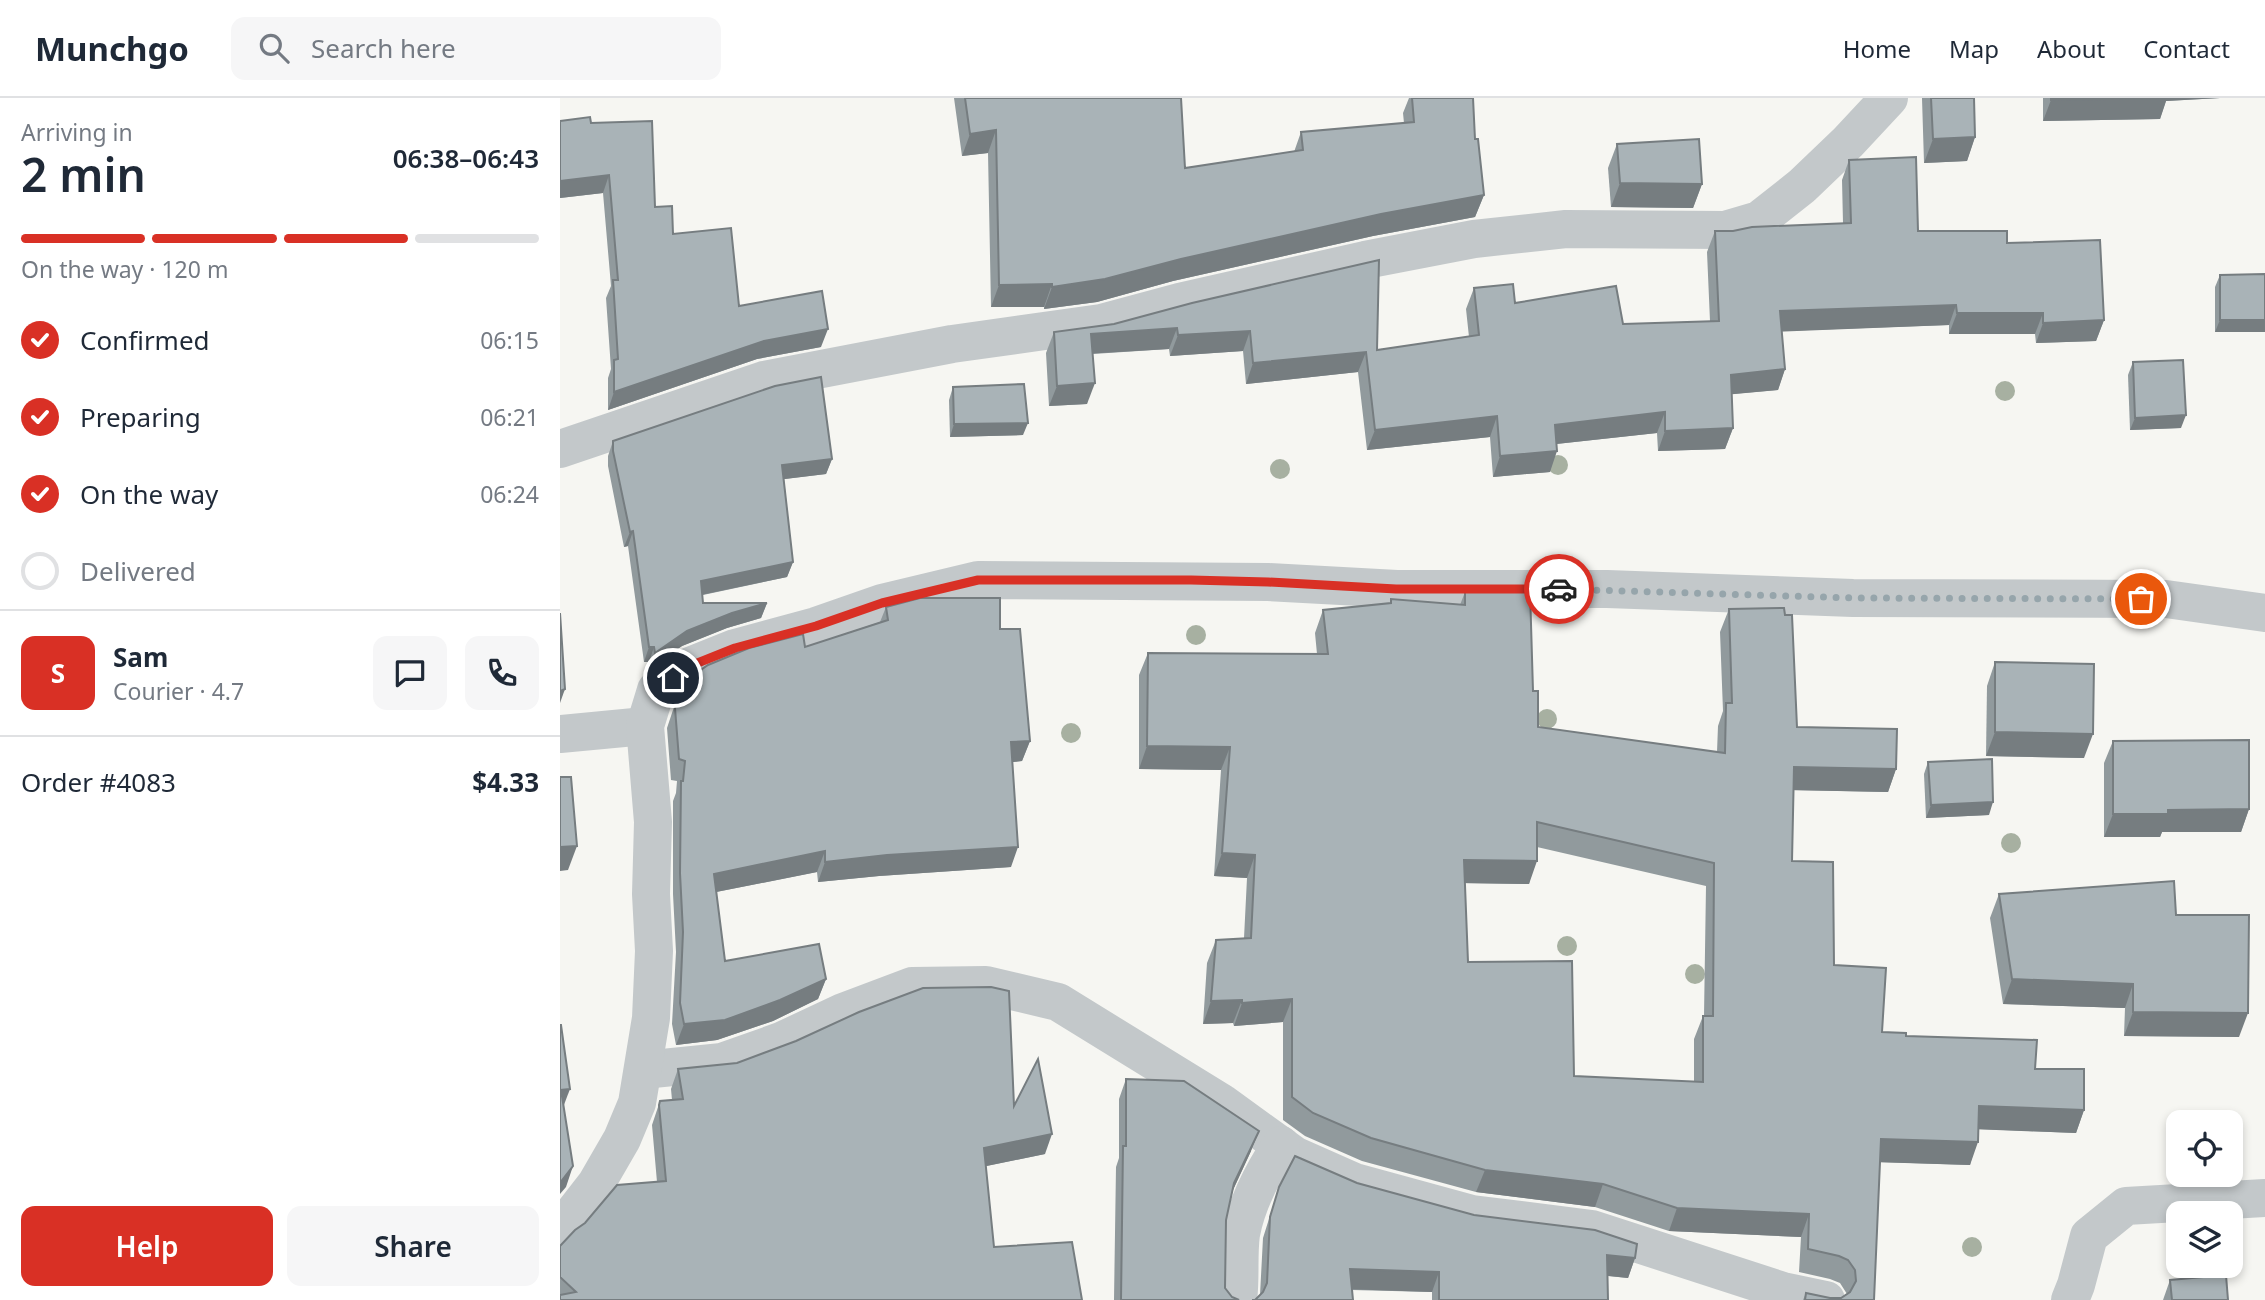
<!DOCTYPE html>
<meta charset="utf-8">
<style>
:root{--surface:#fff;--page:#f6f6f7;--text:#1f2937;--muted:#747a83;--line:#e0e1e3;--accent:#d93025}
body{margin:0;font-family:"Noto Sans",sans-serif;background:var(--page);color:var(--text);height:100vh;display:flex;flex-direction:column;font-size:26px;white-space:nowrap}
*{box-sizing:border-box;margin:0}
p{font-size:23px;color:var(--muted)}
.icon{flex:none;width:38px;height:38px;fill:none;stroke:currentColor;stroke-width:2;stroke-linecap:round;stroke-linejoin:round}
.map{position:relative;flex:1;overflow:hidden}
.drawer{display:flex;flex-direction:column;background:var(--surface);width:560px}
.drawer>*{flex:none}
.buttons{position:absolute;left:1606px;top:1012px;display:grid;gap:14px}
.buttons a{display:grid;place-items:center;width:77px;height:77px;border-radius:14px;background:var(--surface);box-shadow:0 4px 10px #0003;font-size:35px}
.pin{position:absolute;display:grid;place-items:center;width:60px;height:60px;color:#fff;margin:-30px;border:4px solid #fff;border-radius:50%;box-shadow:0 2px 7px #0007}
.courier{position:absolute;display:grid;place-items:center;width:70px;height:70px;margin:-35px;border:5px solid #d93025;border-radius:50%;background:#fff;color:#222;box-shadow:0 2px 9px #0007}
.head em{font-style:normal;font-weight:600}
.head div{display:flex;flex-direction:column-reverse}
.head{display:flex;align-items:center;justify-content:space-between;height:119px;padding:0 21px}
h1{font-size:46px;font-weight:600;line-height:52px}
.bar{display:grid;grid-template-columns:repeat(4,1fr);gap:10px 7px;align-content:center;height:84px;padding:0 21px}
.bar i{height:9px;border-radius:5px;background:var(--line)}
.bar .on{background:var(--accent)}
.bar p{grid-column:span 4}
.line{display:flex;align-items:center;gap:18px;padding:0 21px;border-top:2px solid var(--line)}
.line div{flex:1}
.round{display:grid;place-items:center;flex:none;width:74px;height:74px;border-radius:14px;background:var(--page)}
ol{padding:0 21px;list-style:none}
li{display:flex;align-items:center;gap:21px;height:77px}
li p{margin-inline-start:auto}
li .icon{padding:7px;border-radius:50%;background:var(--accent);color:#fff;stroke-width:4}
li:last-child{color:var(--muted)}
li i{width:38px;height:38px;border:4px solid var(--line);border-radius:50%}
.primary-button{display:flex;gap:14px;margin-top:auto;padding:14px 21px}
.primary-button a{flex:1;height:80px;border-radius:14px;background:var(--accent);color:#fff;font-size:28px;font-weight:600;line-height:80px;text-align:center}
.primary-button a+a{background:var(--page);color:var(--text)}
header{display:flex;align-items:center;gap:42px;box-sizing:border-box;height:98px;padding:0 35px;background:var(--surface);border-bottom:2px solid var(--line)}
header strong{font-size:33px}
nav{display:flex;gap:38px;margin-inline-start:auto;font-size:24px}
.search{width:490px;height:63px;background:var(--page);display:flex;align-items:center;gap:18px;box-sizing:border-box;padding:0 24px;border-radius:14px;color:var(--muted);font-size:26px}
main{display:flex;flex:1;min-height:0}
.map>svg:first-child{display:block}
</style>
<header>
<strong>Munchgo</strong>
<div class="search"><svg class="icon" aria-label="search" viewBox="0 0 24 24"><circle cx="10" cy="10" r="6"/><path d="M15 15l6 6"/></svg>Search here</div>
<nav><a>Home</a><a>Map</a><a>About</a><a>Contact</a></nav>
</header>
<main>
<section class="drawer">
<div class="head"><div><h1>2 min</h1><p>Arriving in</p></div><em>06:38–06:43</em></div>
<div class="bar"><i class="on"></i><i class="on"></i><i class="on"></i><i></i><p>On the way · 120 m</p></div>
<ol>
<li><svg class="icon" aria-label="check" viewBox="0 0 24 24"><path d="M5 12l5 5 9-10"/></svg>Confirmed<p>06:15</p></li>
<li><svg class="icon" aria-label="check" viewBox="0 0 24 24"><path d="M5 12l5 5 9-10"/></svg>Preparing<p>06:21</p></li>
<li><svg class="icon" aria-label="check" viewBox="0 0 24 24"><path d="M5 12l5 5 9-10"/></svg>On the way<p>06:24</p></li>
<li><i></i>Delivered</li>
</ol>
<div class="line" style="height:126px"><b class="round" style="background:var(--accent);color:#fff">S</b><div><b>Sam</b><p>Courier · 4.7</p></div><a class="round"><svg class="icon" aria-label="chat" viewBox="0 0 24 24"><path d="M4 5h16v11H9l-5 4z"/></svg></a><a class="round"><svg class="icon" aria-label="phone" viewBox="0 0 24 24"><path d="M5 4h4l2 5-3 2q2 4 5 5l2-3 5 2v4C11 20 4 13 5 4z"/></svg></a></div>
<div class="line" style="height:91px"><div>Order #4083</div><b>$4.33</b></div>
<div class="primary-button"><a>Help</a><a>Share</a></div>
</section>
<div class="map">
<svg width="1705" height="1202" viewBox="0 0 1705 1202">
<rect width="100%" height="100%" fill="#f6f6f2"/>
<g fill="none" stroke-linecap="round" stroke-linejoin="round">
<g stroke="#c3c8ca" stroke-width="38">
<polyline points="0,351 204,282 392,246 541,225 619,204 805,162 914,141 1006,131 1165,132 1199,122 1242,88 1288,44 1329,0"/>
<polyline points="0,636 85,628"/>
<polyline points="83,972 162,964 221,943 283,914 352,888 426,887 498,904 662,1005 734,1057 795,1084 912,1116 1032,1131 1223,1193 1266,1202"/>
<polyline points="0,1132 36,1086 62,1041 77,1005 91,920 94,853 91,796 93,724 85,628 96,592 130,568 175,550 256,528 322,505 418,482 708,484 837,491 1047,491 1293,500 1606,501 1705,515"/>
<path d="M678 1202C681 1180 678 1158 681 1136 687 1104 703 1074 721 1047"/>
<polyline points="1510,1202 1516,1187 1529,1138 1566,1108 1705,1100"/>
</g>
</g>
<g fill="#a7b0a1">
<circle cx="1445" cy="293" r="10"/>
<circle cx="998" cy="367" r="10"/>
<circle cx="720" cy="371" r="10"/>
<circle cx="636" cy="537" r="10"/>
<circle cx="987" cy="621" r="10"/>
<circle cx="511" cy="635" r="10"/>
<circle cx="1451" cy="745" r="10"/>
<circle cx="1007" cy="848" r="10"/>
<circle cx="1135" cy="876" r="10"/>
<circle cx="1412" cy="1149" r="10"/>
</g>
<g fill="#919a9d" fill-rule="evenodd">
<polygon points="394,0 621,0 625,70 734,54 741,34 844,25 843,15 849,0 913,0 915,41 924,97 915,119 813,138 613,183 537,204 484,211 484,209 431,209 428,55 402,58"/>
<polygon points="1362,0 1414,0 1415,39 1407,63 1364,65"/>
<polygon points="1483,0 1660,0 1606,3 1600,21 1483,23"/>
<polygon points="0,23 31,25 95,109 113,136 179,208 261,249 197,261 48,312 48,280 51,271 46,200 51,188 43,95 0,100"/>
<polygon points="1057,46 1142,86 1133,110 1051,109 1048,70"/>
<polygon points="1289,62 1358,133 1447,145 1544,222 1536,243 1476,245 1475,236 1389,236 1389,227 1222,233 1225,271 1218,292 1172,296 1173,330 1165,351 1098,353 1097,335 996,346 990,374 933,379 930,339 807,352 798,274 686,286 683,253 610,258 609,251 533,256 527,306 489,308 486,255 494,234 554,226 632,205 817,252 909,239 906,211 914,190 955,205 1063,226 1150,223 1147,154 1155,133 1173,133 1283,125 1282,82"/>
<polygon points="1660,177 1705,234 1655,234 1655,189"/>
<polygon points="1573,264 1621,330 1570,332 1568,277"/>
<polygon points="393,289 463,337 390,339 389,302"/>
<polygon points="53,343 272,361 266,376 224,381 233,464 227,479 143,497 143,505 207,505 201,520 167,530 122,548 90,570 89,564 84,564 68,448 64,449 48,368 48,358"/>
<path d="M905 494 973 593 978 629 1157 654 1158 628 1163 613 1160 534 1169 511 1237 629 1336 671 1328 694 1233 692 1232 763 1274 867 1322 934 1346 938 1475 971 1524 1012 1516 1035 1419 1031 1410 1067 1320 1064 1314 1202H1243L1246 1195 1270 1200H1281L1287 1196 1280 1185 1270 1181 1239 1174 1241 1139 1109 1133 1035 1109 916 1094 802 1063 745 1038 723 1022V924L674 928 673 925 643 926 647 865 656 842 684 840 687 780 654 778 661 672 579 671V577L588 555 757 556 755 535 763 512 830 505 831 501 900 507ZM977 749 1146 788 1144 918H1143L1134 941V984L1014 978 908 864 905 785 969 786Z"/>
<polygon points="326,509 440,531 470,643 462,663 452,664 451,769 319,778 258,784 257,774 156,794 165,863 266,881 258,901 213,923 157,942 116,947 112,926 116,854 113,796 113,703 116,695 117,683 111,682 107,630 122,585 245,549 320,524"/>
<polygon points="1435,564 1524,660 1426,658 1427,588"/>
<polygon points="1553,643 1689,711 1681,734 1602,734 1600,739 1544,739 1544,665"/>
<polygon points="1368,664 1429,717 1366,720 1364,676"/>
<polygon points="1439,796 1616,817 1679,939 1564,938 1565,910 1443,906 1430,820"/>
<polygon points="118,971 454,1008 485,1056 426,1068 0,1202 0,1148 97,1084 92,1027 100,1003 112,1002 111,991"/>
<polygon points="566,981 691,1053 672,1094 666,1122 665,1190 672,1199 679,1202 554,1202 556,1069 559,1060 559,1001"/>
<polygon points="797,1085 914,1117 1075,1160 1068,1180 1048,1178 1048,1202 872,1202 872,1194 792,1192 695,1202 700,1197 703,1140 719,1089"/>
<polygon points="1610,1182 1668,1202 1603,1202"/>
</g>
<g fill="#767d80">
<polygon points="1601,0 1660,0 1606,3 1600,21 1483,23 1491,2"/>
<polygon points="436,32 428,55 402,58 410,36"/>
<polygon points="1415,39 1407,63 1364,65 1373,41"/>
<polygon points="49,77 43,95 0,100 0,83"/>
<polygon points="1060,85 1142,86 1133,110 1051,109"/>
<polygon points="924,97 915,119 813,138 613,183 537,204 484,211 492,189 821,116"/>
<polygon points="492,186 484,209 431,209 439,187"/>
<polygon points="1396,207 1389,227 1212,234 1220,213"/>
<polygon points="1397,215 1483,215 1475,236 1389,236"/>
<polygon points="1544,222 1536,243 1476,245 1483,225"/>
<polygon points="1660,222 1705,222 1705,234 1655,234"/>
<polygon points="617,230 609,251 524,256 531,236"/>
<polygon points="268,231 261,249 197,261 48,312 54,294 204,243"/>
<polygon points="690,233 683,253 610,258 618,237"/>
<polygon points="806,254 798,274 686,286 693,265"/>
<polygon points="1225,271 1218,292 1164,297 1171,277"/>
<polygon points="535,285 527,306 489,308 497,288"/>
<polygon points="1105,314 1097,335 987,347 995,327"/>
<polygon points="1626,317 1621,330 1570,332 1575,320"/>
<polygon points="937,318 930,339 807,352 815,332"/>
<polygon points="468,325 463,337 390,339 394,326"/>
<polygon points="1173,330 1165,351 1098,353 1105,333"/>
<polygon points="997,353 990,374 933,379 940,358"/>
<polygon points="272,361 266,376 217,382 222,367"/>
<polygon points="73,433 68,448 64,449 70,434"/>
<polygon points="233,464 227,479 136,498 141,483"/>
<polygon points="207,505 201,520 167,530 122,548 90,570 95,555 127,533 172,515"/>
<polygon points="89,549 94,549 89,564 84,564"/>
<polygon points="5,591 0,605 0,593"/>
<polygon points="1435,634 1533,636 1524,660 1426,658"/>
<polygon points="470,643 462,663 444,665 451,644"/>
<polygon points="587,648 670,649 661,672 579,671"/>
<polygon points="1234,669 1336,671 1328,694 1226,692"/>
<polygon points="1433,704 1429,717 1366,720 1371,707"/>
<polygon points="1689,711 1681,734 1602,734 1600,739 1544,739 1553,716 1608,712"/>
<polygon points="17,748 8,772 0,773 0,749"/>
<polygon points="458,749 451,769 319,778 258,784 265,764 327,757"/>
<polygon points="265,753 257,774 146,796 154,776"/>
<polygon points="662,755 695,757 687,780 654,778"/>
<polygon points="904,762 977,763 969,786 896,785"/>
<polygon points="266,881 258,901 213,923 157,942 116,947 124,926"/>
<polygon points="1452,881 1573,886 1565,910 1443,906"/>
<polygon points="732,901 723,924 674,928 682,905"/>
<polygon points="682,902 673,925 643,926 651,903"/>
<polygon points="1573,914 1688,915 1679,939 1564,938"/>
<polygon points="10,991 2,1012 1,992"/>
<polygon points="1419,1008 1524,1012 1516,1035 1411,1031"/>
<polygon points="699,1033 691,1053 667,1105 674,1085"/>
<polygon points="492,1036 485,1056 417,1070 424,1050"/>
<polygon points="1321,1041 1418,1044 1410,1067 1312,1064"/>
<polygon points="13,1068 6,1089 0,1096 0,1085"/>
<polygon points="925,1072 1043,1086 1035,1109 916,1094"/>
<polygon points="1117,1110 1249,1116 1241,1139 1109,1133"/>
<polygon points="1047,1157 1075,1160 1068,1180 1040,1177"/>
<polygon points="790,1171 879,1174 872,1194 783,1191"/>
</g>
<g fill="#a9b3b7" stroke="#767d80" stroke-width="2" fill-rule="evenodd">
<polygon points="405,0 621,0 625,70 743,52 741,34 854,24 852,0 913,0 915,41 918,41 924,97 821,116 621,161 545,181 492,189 492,186 439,187 436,32 410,36"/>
<polygon points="1371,0 1414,0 1415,39 1373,41"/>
<polygon points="1491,0 1607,0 1491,2"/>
<polygon points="30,19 31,25 92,23 95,109 112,108 113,136 171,130 179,208 262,193 268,231 204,243 54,294 54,262 58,261 53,182 58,182 49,77 0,83 0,23"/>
<polygon points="1139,41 1142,86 1060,85 1057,46"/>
<polygon points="1356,59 1358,133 1447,133 1447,145 1540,142 1544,222 1483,225 1483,215 1397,215 1396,207 1220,213 1225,271 1171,277 1173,330 1105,333 1105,314 995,327 997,353 940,358 937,318 815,332 806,254 693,265 690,233 618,237 617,230 531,236 535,285 497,288 494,234 554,226 632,205 819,162 817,252 919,237 914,190 953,186 955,205 1056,188 1063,226 1159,223 1155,133 1173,133 1192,129 1291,125 1289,62"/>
<polygon points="1705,176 1705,222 1660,222 1660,177"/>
<polygon points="1623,262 1626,317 1575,320 1573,264"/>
<polygon points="261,279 272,361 222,367 233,464 141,483 143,505 207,505 172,515 127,533 95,555 94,549 89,549 73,433 70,434 53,353 53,343 215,288"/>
<polygon points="464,286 468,325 394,326 393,289"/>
<path d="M970 492 973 593H978V629L1165 655 1166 605H1172L1169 511 1224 510 1225 517H1232L1237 629 1337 631 1336 671 1234 669 1232 763 1273 764 1274 867 1326 870 1322 934 1346 935V938L1477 942 1475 971H1524V1012L1419 1008 1418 1044 1321 1041 1314 1202H1245L1246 1195 1270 1200H1281L1290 1194 1296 1183 1295 1172 1288 1162 1279 1158 1248 1151 1249 1116 1117 1110 1043 1086 925 1072 811 1040 753 1015 732 999V901L682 905V902L651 903 656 842 691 840 695 757 662 755 670 649 587 648 588 555 768 556 763 512 831 505V501L905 507V494ZM977 724 1154 765 1153 918H1143V984L1014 978 1012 863 908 864 904 762 977 763Z"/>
<polygon points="360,500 440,500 440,531 460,531 470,643 451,644 458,749 327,757 265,764 265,753 154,776 165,863 259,846 266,881 220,902 165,922 124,926 120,905 123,834 120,775 121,683 123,683 125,663 119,661 115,610 122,585 148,567 189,550 243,536 245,549 328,522 326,509"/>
<polygon points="0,515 5,591 0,593"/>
<polygon points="1435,564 1534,566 1533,636 1435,634"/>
<polygon points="1689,642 1689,711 1608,712 1608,716 1553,716 1553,643"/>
<polygon points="1432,661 1433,704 1371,707 1368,664"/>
<polygon points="0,679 11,679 17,748 0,749"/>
<polygon points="1614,783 1616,817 1689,817 1688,915 1573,914 1573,886 1452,881 1439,796"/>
<polygon points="431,889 449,893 454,1008 478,961 492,1036 424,1050 434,1149 512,1144 522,1202 0,1202 0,1197 16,1194 0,1179 0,1148 15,1132 25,1125 57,1087 106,1083 99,1007 100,1003 123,1001 118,971 177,965 236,943 299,914 363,890"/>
<polygon points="0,927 1,927 10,991 1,992 13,1068 0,1085"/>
<polygon points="566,981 624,983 699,1033 674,1085 666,1122 665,1190 672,1199 679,1202 561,1202 563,1048 566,1048"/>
<polygon points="735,1058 797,1085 914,1117 1035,1132 1077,1146 1075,1160 1047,1157 1048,1202 879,1202 879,1174 790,1171 793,1202 692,1202 695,1202 703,1194 707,1185 710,1119 719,1089"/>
<polygon points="1666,1177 1668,1202 1612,1202 1610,1182"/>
</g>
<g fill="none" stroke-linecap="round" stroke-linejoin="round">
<polyline stroke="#96a5ab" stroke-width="7" stroke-dasharray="0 12.6" points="999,491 1293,500 1581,501"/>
<polyline stroke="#d93025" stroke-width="9" points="113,580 130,568 175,550 256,528 322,505 418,482 631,482 708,484 836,491 999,491"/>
</g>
</svg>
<div class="buttons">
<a><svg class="icon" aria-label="locate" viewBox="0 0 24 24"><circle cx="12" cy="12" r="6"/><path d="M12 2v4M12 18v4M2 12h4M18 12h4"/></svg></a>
<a><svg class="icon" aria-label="layers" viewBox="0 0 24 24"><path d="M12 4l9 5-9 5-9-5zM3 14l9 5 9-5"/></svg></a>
</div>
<div class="pin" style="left:1581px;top:501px;background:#ea580c"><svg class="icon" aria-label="bag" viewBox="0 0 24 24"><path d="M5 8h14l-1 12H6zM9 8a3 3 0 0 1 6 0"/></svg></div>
<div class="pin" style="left:113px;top:580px;background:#1f2937"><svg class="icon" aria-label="home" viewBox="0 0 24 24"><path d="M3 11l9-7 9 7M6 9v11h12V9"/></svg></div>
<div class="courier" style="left:999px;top:491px"><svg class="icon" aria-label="car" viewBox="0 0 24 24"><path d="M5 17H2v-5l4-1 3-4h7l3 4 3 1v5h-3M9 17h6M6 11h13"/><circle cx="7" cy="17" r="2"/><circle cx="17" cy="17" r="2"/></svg></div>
</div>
</main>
